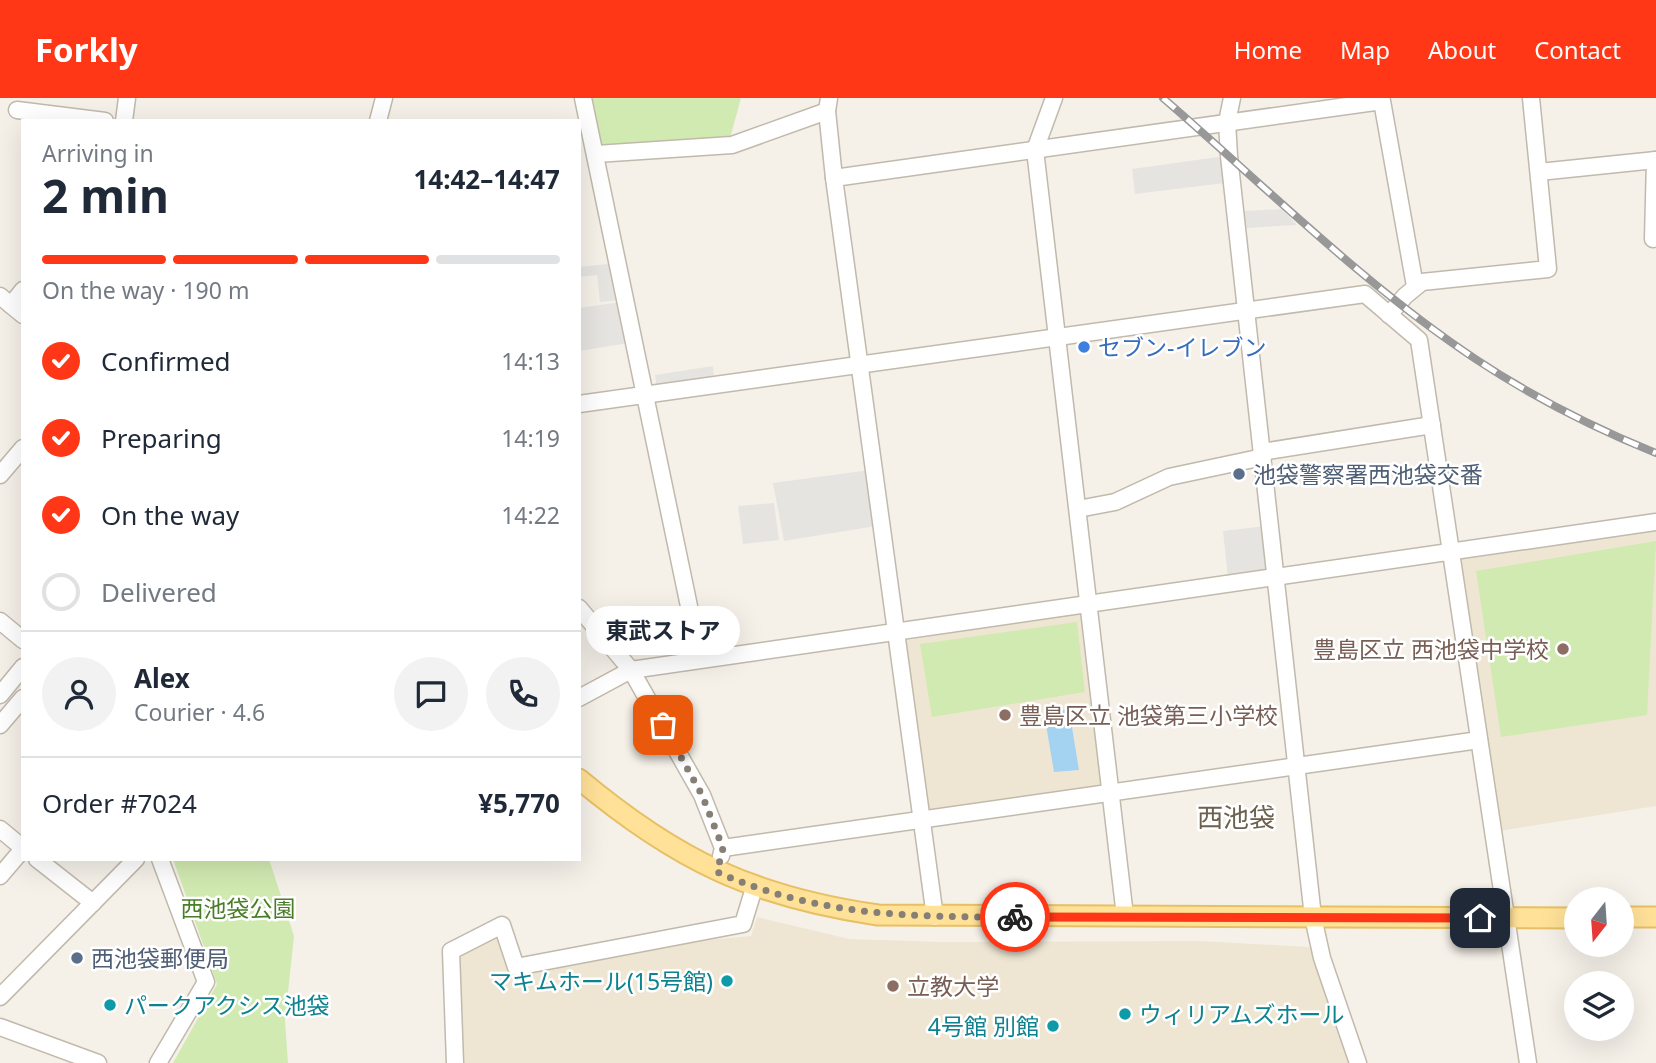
<!DOCTYPE html>
<meta charset="utf-8">
<style>
:root{--surface:#fff;--page:#f2f2f3;--text:#1f2937;--muted:#747a83;--line:#e0e1e3;--accent:#ff3716}
body{margin:0;font-family:"Noto Sans","Noto Sans JP",sans-serif;background:var(--page);color:var(--text);height:100vh;display:flex;flex-direction:column;font-size:26px;white-space:nowrap}
*{box-sizing:border-box;margin:0}
p{font-size:23px;color:var(--muted)}
.icon{flex:none;width:38px;height:38px;fill:none;stroke:currentColor;stroke-width:2;stroke-linecap:round;stroke-linejoin:round}
.map{position:relative;flex:1;overflow:hidden}
.details{position:absolute;left:21px;top:21px;width:560px;height:742px;display:flex;flex-direction:column;background:var(--surface);border-radius:0px;box-shadow:0 7px 28px #0002}
.details>*{flex:none}
.needle{width:46px;rotate:197deg}
.controls{position:absolute;left:1564px;top:789px;display:grid;gap:14px}
.controls a{display:grid;place-items:center;width:70px;height:70px;border-radius:50%;background:var(--surface);box-shadow:0 7px 28px #0002;font-size:35px}
.pin{position:absolute;display:grid;place-items:center;width:60px;height:60px;color:#fff;margin:-30px;border-radius:14px;box-shadow:0 4px 10px #0006}
.courier{position:absolute;display:grid;place-items:center;width:70px;height:70px;margin:-35px;border:5px solid #ff3716;border-radius:50%;background:#fff;color:#222;box-shadow:0 2px 9px #0007}
.bubble{position:absolute;height:49px;border-radius:24px;background:var(--surface);box-shadow:0 7px 28px #0002;font-size:23px;font-weight:700;line-height:49px;text-align:center}
.overview em{font-style:normal;font-weight:700}
.overview div{display:flex;flex-direction:column-reverse}
.overview{display:flex;align-items:center;justify-content:space-between;height:119px;padding:0 21px}
h1{font-size:46px;font-weight:700;line-height:52px}
.bar{display:grid;grid-template-columns:repeat(4,1fr);gap:10px 7px;align-content:center;height:84px;padding:0 21px}
.bar i{height:9px;border-radius:5px;background:var(--line)}
.bar .selected{background:var(--accent)}
.bar p{grid-column:span 4}
.line{display:flex;align-items:center;gap:18px;padding:0 21px;border-top:2px solid var(--line)}
.line div{flex:1}
.round{display:grid;place-items:center;flex:none;width:74px;height:74px;border-radius:37px;background:var(--page)}
ol{padding:0 21px;list-style:none}
li{display:flex;align-items:center;gap:21px;height:77px}
li p{margin-inline-start:auto}
li .icon{padding:7px;border-radius:50%;background:var(--accent);color:#fff;stroke-width:4}
li:last-child{color:var(--muted)}
li i{width:38px;height:38px;border:4px solid var(--line);border-radius:50%}
header{display:flex;align-items:center;gap:42px;box-sizing:border-box;height:98px;padding:0 35px;background:var(--accent);color:#fff}
header strong{font-size:33px}
nav{display:flex;gap:38px;margin-inline-start:auto;font-size:24px}
.map>svg:first-child{display:block}
</style>
<header>
<strong>Forkly</strong>
<nav><a>Home</a><a>Map</a><a>About</a><a>Contact</a></nav>
</header>
<div class="map">
<svg width="1656" height="965" viewBox="0 0 1656 965">
<rect width="100%" height="100%" fill="#f5f1e9"/>
<g fill="#eee6d3">
<polygon points="1656,431 1656,708 1499,733 1458,461"/>
<polygon points="1085,513 1103,692 927,715 904,543"/>
<polygon points="757,819 849,841 944,844 1199,843 1310,849 1353,965 463,965 460,852 496,837 509,873 650,847 751,838"/>
</g>
<g fill="#d1eab1">
<polygon points="589,0 741,0 730,40 599,50"/>
<polygon points="1656,443 1647,617 1501,639 1476,473"/>
<polygon points="1077,524 1085,594 932,619 920,546"/>
<polygon points="173,761 269,761 294,838 285,923 288,965 173,965 217,886"/>
</g>
<g fill="#e6e4e1">
<polygon points="1218,59 1222,61 1225,85 1135,96 1132,71"/>
<polygon points="1282,111 1297,127 1245,130 1244,113"/>
<polygon points="608,166 614,170 621,202 600,204 597,177 579,179 579,169"/>
<polygon points="621,204 629,245 579,253 579,210"/>
<polygon points="713,268 714,282 657,290 655,277"/>
<polygon points="870,372 876,428 784,443 773,385"/>
<polygon points="774,405 779,442 743,446 738,408"/>
<polygon points="1265,428 1271,475 1228,480 1223,433"/>
</g>
<polygon fill="#a4d3f2" points="1069,611 1079,672 1054,674 1044,615"/>
<g fill="none" stroke-linecap="round" stroke-linejoin="round">
<defs>
<g id="minor">
<polyline points="583,0 700,561"/>
<polyline points="829,0 827,13 834,80 935,819"/>
<polyline points="1054,0 1035,52 1125,818"/>
<polyline points="1232,0 1227,24 1229,58 1313,819 1322,860 1358,965"/>
<polyline points="17,12 105,23"/>
<polyline points="124,23 127,0"/>
<polyline points="378,23 384,0"/>
<polyline points="596,56 732,47 827,13"/>
<polyline points="1539,74 1656,62"/>
<polyline points="834,80 1382,3 1415,188"/>
<polyline points="1653,141 1655,62"/>
<polyline points="0,198 23,217"/>
<polyline points="11,207 23,192"/>
<polyline points="1389,217 1405,198 1422,184 1548,171 1531,0"/>
<polyline points="579,306 1365,196 1419,242 1528,965"/>
<polyline points="1262,354 1432,327"/>
<polyline points="0,377 23,350"/>
<polyline points="1078,411 1115,404 1169,379 1263,359"/>
<polyline points="579,510 631,572 702,697 723,750 721,758"/>
<polyline points="0,523 23,542"/>
<polyline points="0,597 23,569"/>
<polyline points="579,600 631,572 1656,424"/>
<polyline points="0,627 23,600"/>
<polyline points="0,731 23,750"/>
<polyline points="723,750 1479,642"/>
<polyline points="37,761 93,805"/>
<polyline points="0,778 23,751"/>
<polyline points="0,899 136,761"/>
<polyline points="0,929 98,965"/>
<polyline points="158,965 206,884 160,761"/>
<polyline points="455,965 451,853 502,827 516,869 743,826 754,790"/>
</g>
<g id="major">
<path d="M579 681C676 762 753 799 878 817L1577 820"/>
<polyline points="1622,819 1656,819"/>
</g>
</defs>
<use href="#minor" stroke="#c1b9ab" stroke-width="19"/>
<use href="#major" stroke="#e7bf65" stroke-width="23"/>
<use href="#minor" stroke="#fff" stroke-width="16"/>
<use href="#major" stroke="#ffe198" stroke-width="19"/>
<defs>
<path id="rail" d="M1163 0C1265 88 1365 188 1477 262 1533 299 1594 330 1656 355"/>
</defs>
<use href="#rail" stroke="#989898" stroke-width="8"/>
<use href="#rail" stroke="#fff" stroke-width="5" stroke-dasharray="16" stroke-linecap="butt"/>
</g>
<g fill="none" stroke-linecap="round" stroke-linejoin="round">
<path stroke="#857f75" stroke-width="7" stroke-dasharray="0 12.6" d="M663 627 702 697 723 750 717 774C817 818 908 819 1015 819"/>
<polyline stroke="#ff3716" stroke-width="9" points="1015,819 1480,820"/>
</g>
<circle fill="#3f7fe0" stroke="#fff" stroke-width="2.5" cx="1084" cy="249" r="7"/>
<g fill="#5c6f8a" stroke="#fff" stroke-width="2.5">
<circle cx="1239" cy="376" r="7"/>
<circle cx="77" cy="860" r="7"/>
</g>
<g fill="#8d6e63" stroke="#fff" stroke-width="2.5">
<circle cx="1563" cy="551" r="7"/>
<circle cx="1005" cy="617" r="7"/>
<circle cx="893" cy="888" r="7"/>
</g>
<g fill="#0f9aa8" stroke="#fff" stroke-width="2.5">
<circle cx="727" cy="883" r="7"/>
<circle cx="110" cy="907" r="7"/>
<circle cx="1125" cy="916" r="7"/>
<circle cx="1053" cy="928" r="7"/>
</g>
<g text-anchor="middle" dominant-baseline="central" stroke-width="5" stroke-linejoin="round" paint-order="stroke">
<g font-size="23" fill="#366cbe" stroke="#fff" text-anchor="start">
<text x="1098" y="249">セブン-イレブン</text>
</g>
<g font-size="23" fill="#4e5e75" stroke="#fff" text-anchor="start">
<text x="1253" y="376">池袋警察署西池袋交番</text>
<text x="91" y="860">西池袋郵便局</text>
</g>
<g font-size="23" fill="#785e54" stroke="#fff" text-anchor="start">
<text x="1549" y="551" text-anchor="end">豊島区立 西池袋中学校</text>
<text x="1019" y="617">豊島区立 池袋第三小学校</text>
<text x="907" y="888">立教大学</text>
</g>
<g font-size="23" fill="#497d28" stroke="#fff">
<text x="238" y="810">西池袋公園</text>
</g>
<g font-size="23" fill="#0d838f" stroke="#fff" text-anchor="end">
<text x="713" y="883">マキムホール(15号館)</text>
<text x="124" y="907" text-anchor="start">パークアクシス池袋</text>
<text x="1139" y="916" text-anchor="start">ウィリアムズホール</text>
<text x="1039" y="928">4号館 別館</text>
</g>
<g font-size="26" fill="#6c604e" stroke="#fff">
<text x="1236" y="719">西池袋</text>
</g>
</g>
</svg>
<div class="controls">
<a><svg class="needle" viewBox="-14 -14 28 28"><path d="M0-13l5 13h-10z" fill="#e53935"/><path d="M0 13l5-13h-10z" fill="#747a83"/></svg></a>
<a><svg class="icon" aria-label="layers" viewBox="0 0 24 24"><path d="M12 4l9 5-9 5-9-5zM3 14l9 5 9-5"/></svg></a>
</div>
<div class="pin" style="left:663px;top:627px;background:#ea580c"><svg class="icon" aria-label="bag" viewBox="0 0 24 24"><path d="M5 8h14l-1 12H6zM9 8a3 3 0 0 1 6 0"/></svg></div>
<div class="pin" style="left:1480px;top:820px;background:#1f2937"><svg class="icon" aria-label="home" viewBox="0 0 24 24"><path d="M3 11l9-7 9 7M6 9v11h12V9"/></svg></div>
<div class="courier" style="left:1015px;top:819px"><svg class="icon" aria-label="bike" viewBox="0 0 24 24"><circle cx="6" cy="16" r="4"/><circle cx="18" cy="16" r="4"/><path d="M6 16l4-8h5l3 8M10 8l3 8H6M13 5h3"/></svg></div>
<div class="bubble" style="left:586px;top:508px;width:154px">東武ストア</div>
<section class="details">
<div class="overview"><div><h1>2 min</h1><p>Arriving in</p></div><em>14:42–14:47</em></div>
<div class="bar"><i class="selected"></i><i class="selected"></i><i class="selected"></i><i></i><p>On the way · 190 m</p></div>
<ol>
<li><svg class="icon" aria-label="check" viewBox="0 0 24 24"><path d="M5 12l5 5 9-10"/></svg>Confirmed<p>14:13</p></li>
<li><svg class="icon" aria-label="check" viewBox="0 0 24 24"><path d="M5 12l5 5 9-10"/></svg>Preparing<p>14:19</p></li>
<li><svg class="icon" aria-label="check" viewBox="0 0 24 24"><path d="M5 12l5 5 9-10"/></svg>On the way<p>14:22</p></li>
<li><i></i>Delivered</li>
</ol>
<div class="line" style="height:126px"><a class="round"><svg class="icon" aria-label="person" viewBox="0 0 24 24"><circle cx="12" cy="8" r="4"/><path d="M4 21q1-7 8-7t8 7"/></svg></a><div><b>Alex</b><p>Courier · 4.6</p></div><a class="round"><svg class="icon" aria-label="chat" viewBox="0 0 24 24"><path d="M4 5h16v11H9l-5 4z"/></svg></a><a class="round"><svg class="icon" aria-label="phone" viewBox="0 0 24 24"><path d="M5 4h4l2 5-3 2q2 4 5 5l2-3 5 2v4C11 20 4 13 5 4z"/></svg></a></div>
<div class="line" style="height:91px"><div>Order #7024</div><b>¥5,770</b></div>
</section>
</div>
